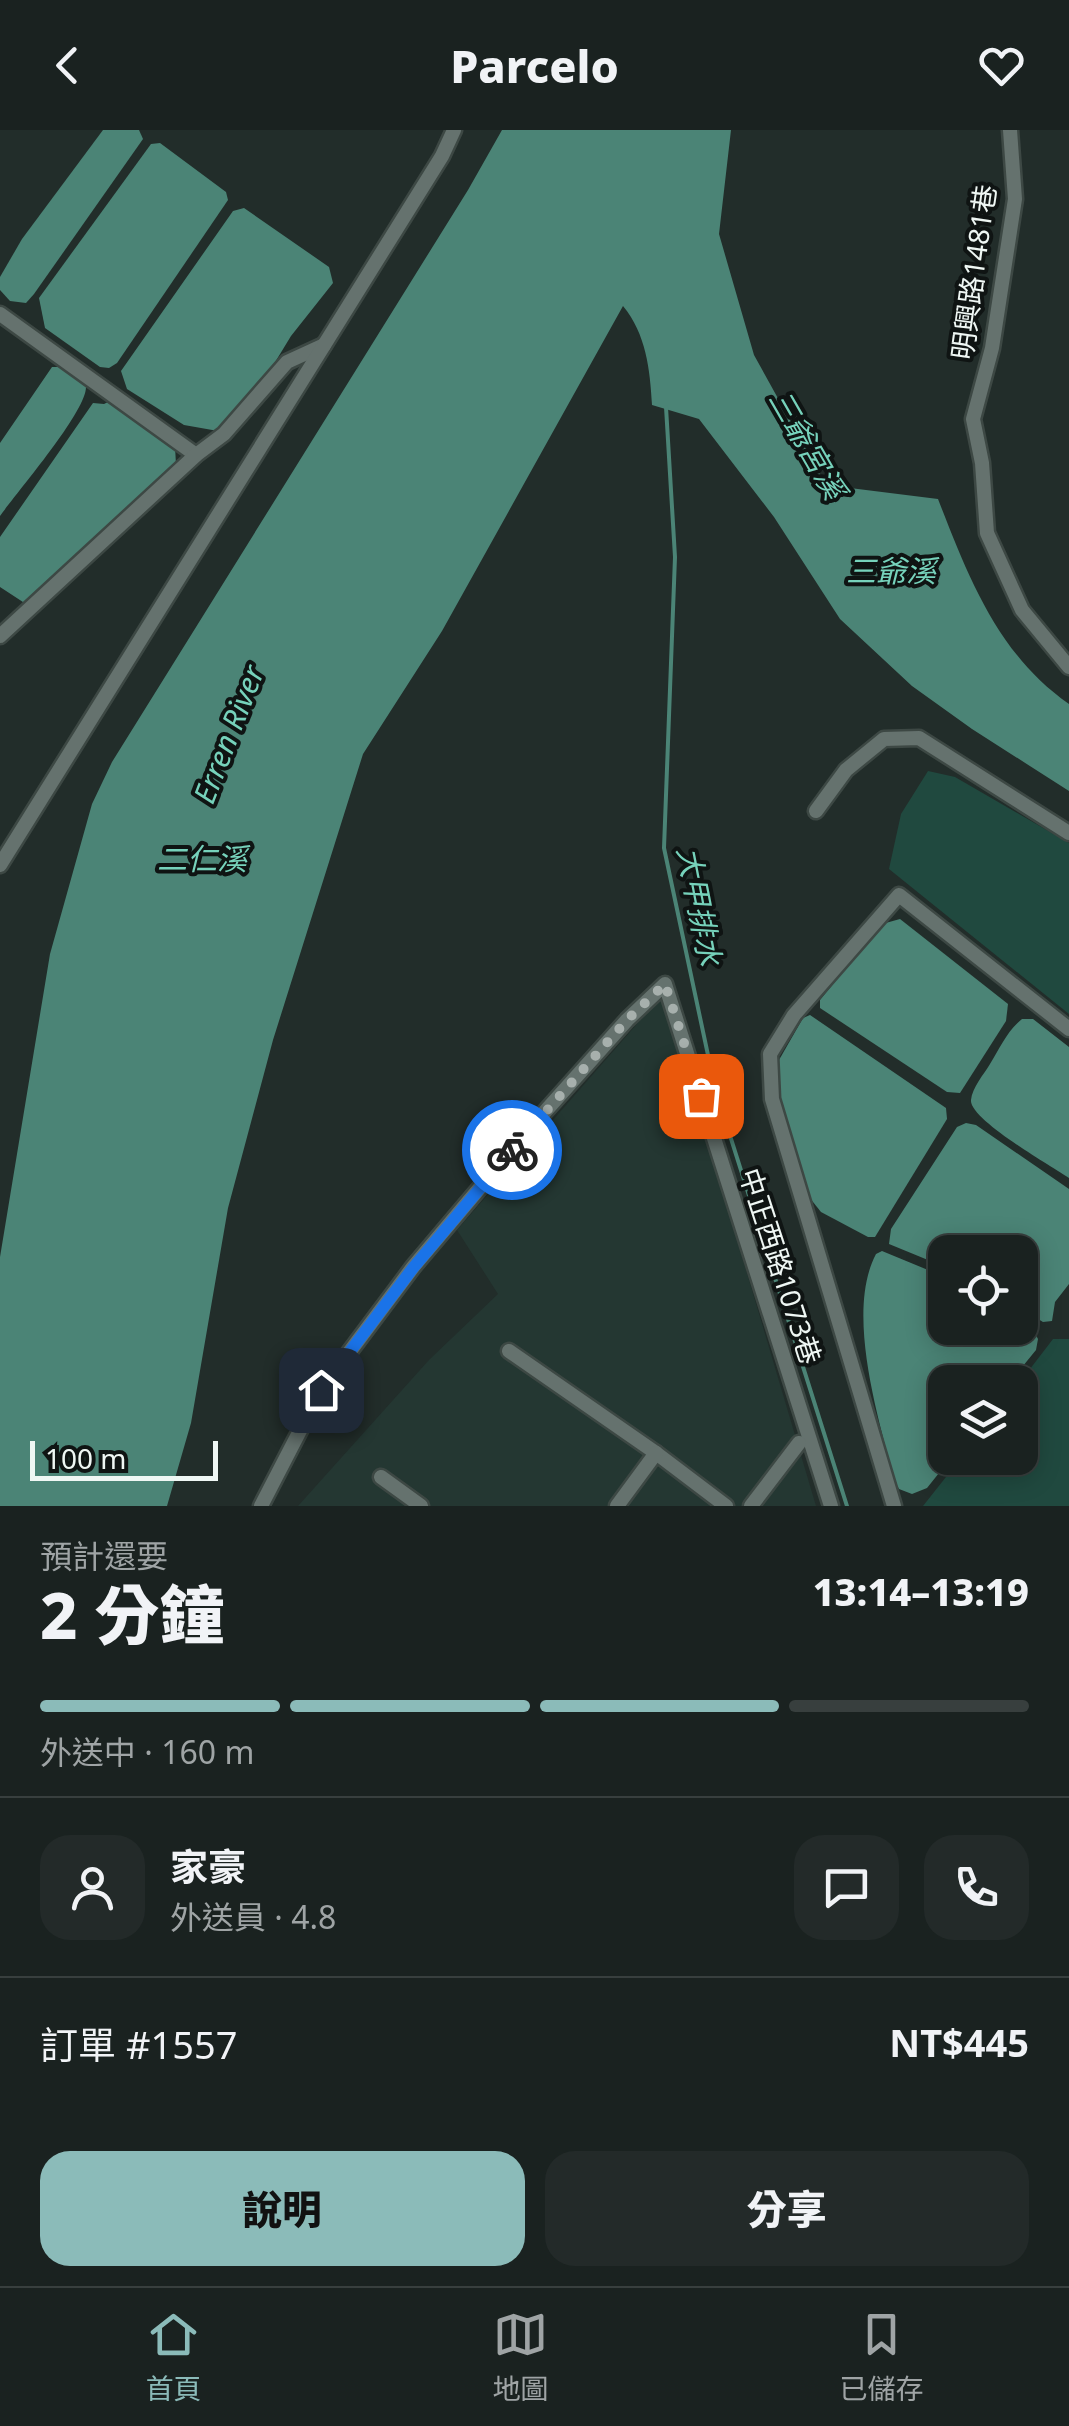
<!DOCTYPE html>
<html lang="zh-TW">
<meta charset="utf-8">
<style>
:root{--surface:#1a2220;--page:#232a29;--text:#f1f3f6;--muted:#9fa4a5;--line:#383f3e;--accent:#8bbbb9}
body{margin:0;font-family:"Noto Sans","Noto Sans TC",sans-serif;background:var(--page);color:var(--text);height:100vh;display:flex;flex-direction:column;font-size:38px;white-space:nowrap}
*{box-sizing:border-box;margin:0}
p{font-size:32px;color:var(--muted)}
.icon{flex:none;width:55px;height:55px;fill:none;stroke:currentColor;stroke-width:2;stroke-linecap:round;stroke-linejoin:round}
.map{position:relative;height:1376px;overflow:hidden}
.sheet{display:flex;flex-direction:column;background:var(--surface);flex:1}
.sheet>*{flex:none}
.tools{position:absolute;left:928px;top:1105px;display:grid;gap:20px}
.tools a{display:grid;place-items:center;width:110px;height:110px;border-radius:20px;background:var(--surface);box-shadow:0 5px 25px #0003,0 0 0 2px var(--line);font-size:50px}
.scale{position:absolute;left:30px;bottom:25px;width:188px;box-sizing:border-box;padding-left:10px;border:5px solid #eff7f4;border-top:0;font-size:28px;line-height:35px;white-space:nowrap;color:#eff7f4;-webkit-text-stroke:8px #0f1413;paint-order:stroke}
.pin{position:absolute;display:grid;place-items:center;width:85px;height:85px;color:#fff;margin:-42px;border-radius:20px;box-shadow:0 5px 15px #0006}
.courier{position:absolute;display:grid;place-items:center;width:100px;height:100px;margin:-50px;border:8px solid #1a73e8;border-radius:50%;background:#fff;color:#222;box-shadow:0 2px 12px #0007}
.headline em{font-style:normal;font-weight:800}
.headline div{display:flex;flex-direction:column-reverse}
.headline{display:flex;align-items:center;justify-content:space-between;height:170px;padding:0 40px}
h1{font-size:65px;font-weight:800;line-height:75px}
.bar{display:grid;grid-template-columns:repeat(4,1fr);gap:15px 10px;align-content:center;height:120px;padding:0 40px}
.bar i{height:12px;border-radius:8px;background:var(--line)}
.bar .selected{background:var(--accent)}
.bar p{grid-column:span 4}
.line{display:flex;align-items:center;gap:25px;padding:0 40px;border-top:2px solid var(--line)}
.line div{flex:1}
.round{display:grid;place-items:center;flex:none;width:105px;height:105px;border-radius:30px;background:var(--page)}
.primary-button{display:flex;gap:20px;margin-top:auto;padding:20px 40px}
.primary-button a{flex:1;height:115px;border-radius:30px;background:var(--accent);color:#111;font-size:40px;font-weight:800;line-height:115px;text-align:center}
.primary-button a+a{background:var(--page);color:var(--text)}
header{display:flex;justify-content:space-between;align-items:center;height:130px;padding:0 40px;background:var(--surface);font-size:45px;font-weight:800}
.tabs{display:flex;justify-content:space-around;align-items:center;height:140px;border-top:2px solid var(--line);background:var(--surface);font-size:28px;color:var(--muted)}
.tabs a{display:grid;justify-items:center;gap:5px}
.tabs .selected{color:var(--accent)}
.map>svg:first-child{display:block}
</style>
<header><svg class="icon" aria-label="back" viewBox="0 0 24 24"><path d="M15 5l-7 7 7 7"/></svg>Parcelo<svg class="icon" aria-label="heart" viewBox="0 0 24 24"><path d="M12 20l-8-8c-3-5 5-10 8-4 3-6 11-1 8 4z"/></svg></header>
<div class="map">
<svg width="1069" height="1376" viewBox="0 0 1069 1376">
<rect width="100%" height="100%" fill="#222d2a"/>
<polygon fill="#243732" points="664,863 816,1376 298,1376 429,1230 498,1164 457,1100"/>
<g fill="#20493f">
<polygon points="928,641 955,647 1069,713 1069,884 889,739 901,684"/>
<polygon points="1053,1209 1069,1209 1069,1376 923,1376 961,1328 1020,1328 1020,1252"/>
</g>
<g fill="#4b8476">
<polygon points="103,0 139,0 143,9 34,164 26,173 10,171 0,160 0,147 22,109"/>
<path d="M502 0H731L719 104 754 225 826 355 938 369C968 446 998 525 1069 574V661L972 599 912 556 840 489 774 387 699 289 652 275C650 239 646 204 623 176L442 501 363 624 273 910 228 1078 191 1293 167 1376H0V1127L50 824 92 674 112 632 468 60Z"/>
<polygon points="160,13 226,62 228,70 117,233 109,238 100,237 45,198 39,168 151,14"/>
<polygon points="244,78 329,137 333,153 291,206 263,252 218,301 184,295 127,259 121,241 233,81"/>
<path d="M52 237H62L86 257C86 282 18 361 0 386V313Z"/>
<polygon points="110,271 175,316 176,335 26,474 0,457 0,407 93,273 104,274"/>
<polygon points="900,789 1008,874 1006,891 960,963 947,962 820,878 820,870 882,794"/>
<polygon points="810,885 946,978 947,989 875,1107 868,1107 821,1082 805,1062 776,967 775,937 803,888"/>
<path d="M1022 889H1033L1069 917V1048C1051 1036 969 989 971 970 972 958 984 944 990 934 1000 918 1007 901 1022 889Z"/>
<polygon points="966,993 976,995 1069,1059 1069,1154 1055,1172 1052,1191 1043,1192 1020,1178 1020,1122 945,1122 945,1137 889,1114 891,1099 957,997"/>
<path d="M882 1121 945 1147V1198H1020V1188L1029 1193 1038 1209 1036 1220 1010 1252H945V1328H951L927 1358 912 1364 899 1359 894 1350C879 1289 845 1183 876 1124Z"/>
</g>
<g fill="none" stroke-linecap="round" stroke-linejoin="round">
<polyline stroke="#4b8476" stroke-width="4" points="666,277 675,427 664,718 715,958 847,1376"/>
<defs>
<g id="minor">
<polyline points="1010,0 1015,69 992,218 973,289 982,333 987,403 1022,480 1069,537"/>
<polyline points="0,184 196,325"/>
<polyline points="0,506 196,325 224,304 287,232 324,215"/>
<polyline points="816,681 846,640 884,609 919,608 1069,703"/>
<polyline points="0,735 442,26 454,0"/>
<polyline points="509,1221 656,1323 726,1376"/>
<polyline points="381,1347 421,1376"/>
<polyline points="261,1376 321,1260 413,1137 533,995 627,890 665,854 831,1376"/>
<polyline points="617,1376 656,1323"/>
<polyline points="751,1376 799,1313"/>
<polyline points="894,1376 772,969 770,924 794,885 899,765 1069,899"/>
</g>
</defs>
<use href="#minor" stroke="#3d4844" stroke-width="19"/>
<use href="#minor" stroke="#65726e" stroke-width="14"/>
</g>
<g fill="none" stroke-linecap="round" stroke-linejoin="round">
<polyline stroke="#a7b0ad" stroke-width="10" stroke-dasharray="0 18" points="512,1020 627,890 665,854 701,966"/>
<polyline stroke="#1a73e8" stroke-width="12" points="321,1260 413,1138 512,1020"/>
</g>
<g text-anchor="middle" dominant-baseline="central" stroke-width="8" stroke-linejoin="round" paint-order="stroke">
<g font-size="28" fill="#eff7f4" stroke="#0f1413">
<text transform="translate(973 142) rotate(-82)">明興路1481巷</text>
<text transform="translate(781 1136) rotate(72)">中正西路1073巷</text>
</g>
<g font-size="30" font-style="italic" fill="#76d2bb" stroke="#0f1413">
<text transform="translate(808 314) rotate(60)">三爺宮溪</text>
<text x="891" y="440">三爺溪</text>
<text transform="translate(228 604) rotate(-69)">Erren River</text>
<text x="202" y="728">二仁溪</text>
<text transform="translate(700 776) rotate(79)">大甲排水</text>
</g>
</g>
</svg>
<div class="tools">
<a><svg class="icon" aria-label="locate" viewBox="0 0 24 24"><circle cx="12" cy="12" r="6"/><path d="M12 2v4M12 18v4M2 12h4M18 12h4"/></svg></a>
<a><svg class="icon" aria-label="layers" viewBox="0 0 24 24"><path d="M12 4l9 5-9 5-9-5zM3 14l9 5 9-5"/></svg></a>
</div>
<div class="scale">100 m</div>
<div class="pin" style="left:701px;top:966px;background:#ea580c"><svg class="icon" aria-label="bag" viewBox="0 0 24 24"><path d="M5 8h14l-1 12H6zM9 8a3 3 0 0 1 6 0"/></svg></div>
<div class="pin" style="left:321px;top:1260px;background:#1f2937"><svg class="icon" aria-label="home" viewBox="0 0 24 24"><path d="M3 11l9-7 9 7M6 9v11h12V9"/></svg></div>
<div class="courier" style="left:512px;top:1020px"><svg class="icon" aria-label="bike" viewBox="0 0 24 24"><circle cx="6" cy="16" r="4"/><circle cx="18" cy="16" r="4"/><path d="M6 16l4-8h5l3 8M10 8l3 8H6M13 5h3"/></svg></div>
</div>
<section class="sheet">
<div class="headline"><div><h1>2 分鐘</h1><p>預計還要</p></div><em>13:14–13:19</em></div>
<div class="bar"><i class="selected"></i><i class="selected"></i><i class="selected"></i><i></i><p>外送中 · 160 m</p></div>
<div class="line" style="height:180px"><a class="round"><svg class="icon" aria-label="person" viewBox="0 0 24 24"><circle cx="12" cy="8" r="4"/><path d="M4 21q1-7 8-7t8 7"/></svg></a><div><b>家豪</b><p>外送員 · 4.8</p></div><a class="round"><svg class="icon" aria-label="chat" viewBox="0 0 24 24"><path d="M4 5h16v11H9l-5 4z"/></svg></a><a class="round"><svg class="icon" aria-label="phone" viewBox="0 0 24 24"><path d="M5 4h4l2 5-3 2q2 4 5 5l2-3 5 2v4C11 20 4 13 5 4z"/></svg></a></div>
<div class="line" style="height:130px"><div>訂單 #1557</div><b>NT$445</b></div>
<div class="primary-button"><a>說明</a><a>分享</a></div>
</section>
<nav class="tabs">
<a class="selected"><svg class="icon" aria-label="home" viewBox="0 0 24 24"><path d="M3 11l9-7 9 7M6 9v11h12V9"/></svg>首頁</a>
<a><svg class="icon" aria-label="map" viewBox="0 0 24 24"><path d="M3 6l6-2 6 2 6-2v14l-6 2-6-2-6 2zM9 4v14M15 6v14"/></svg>地圖</a>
<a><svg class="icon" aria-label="saved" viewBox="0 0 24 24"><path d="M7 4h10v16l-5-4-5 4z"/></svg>已儲存</a>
</nav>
